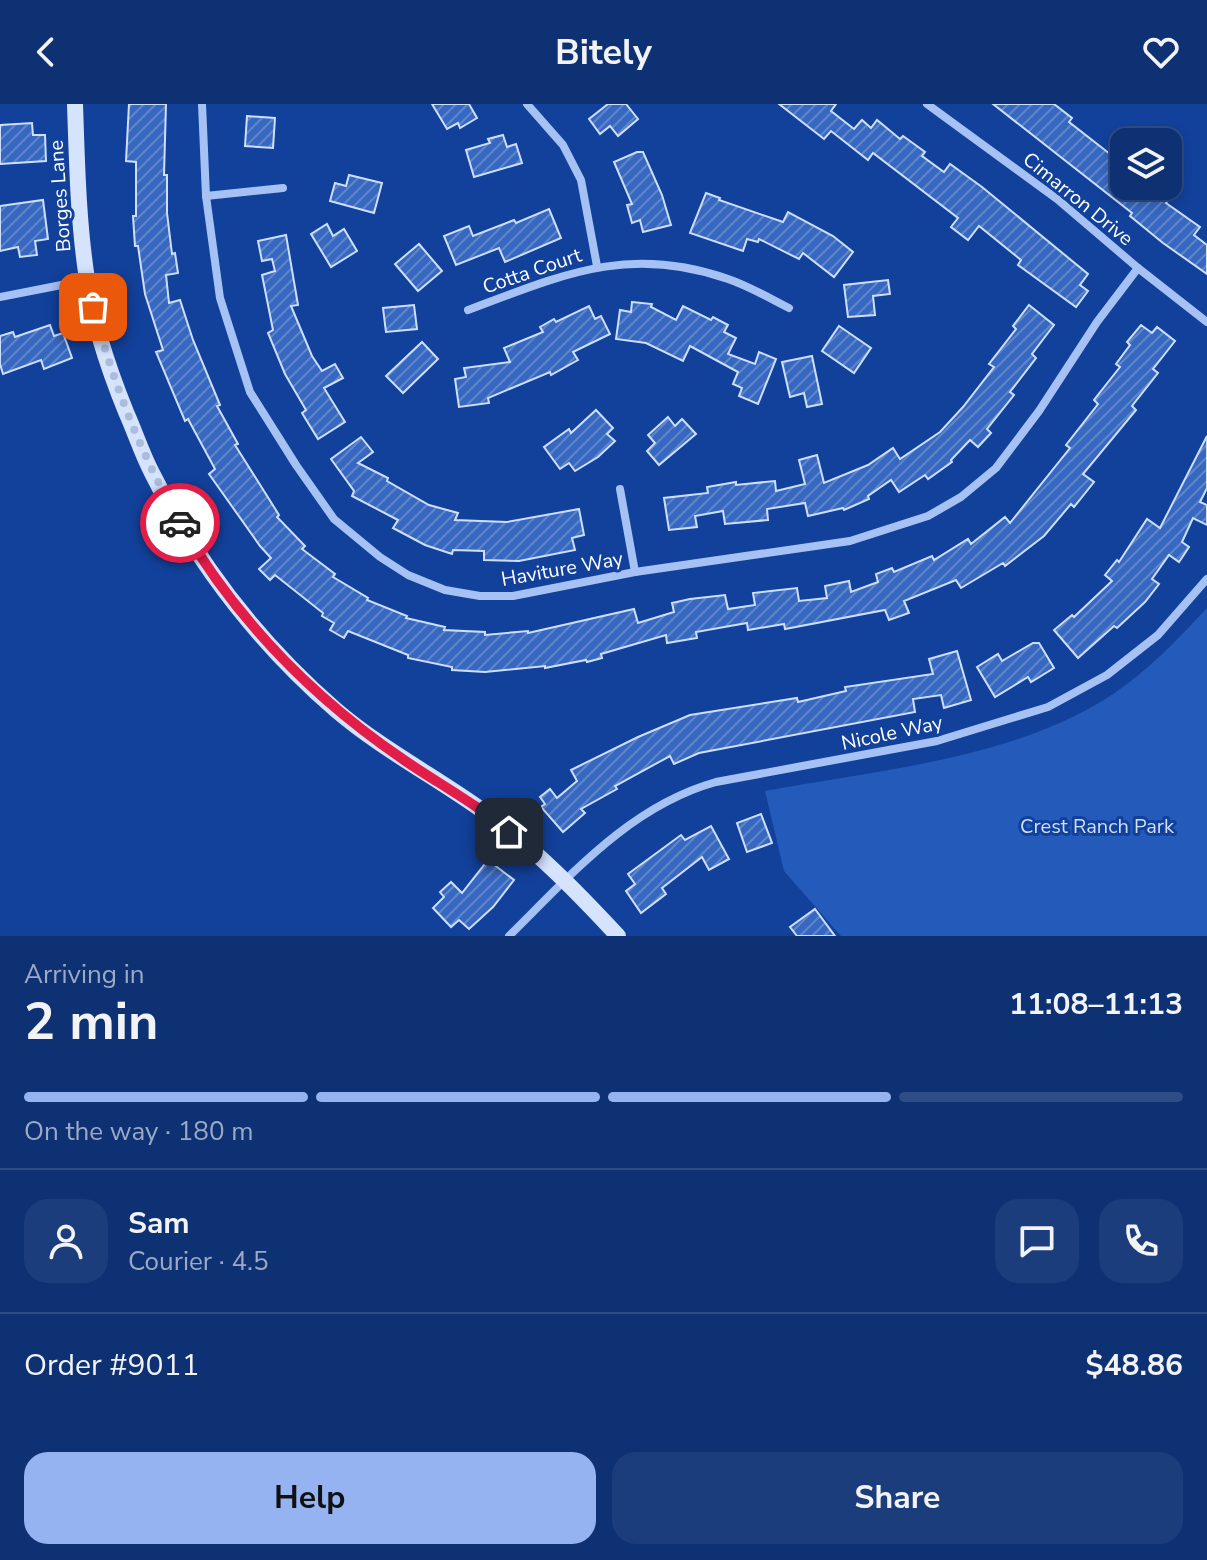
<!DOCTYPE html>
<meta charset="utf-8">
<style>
:root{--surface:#0e3174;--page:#1c3d7c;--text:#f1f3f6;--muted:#9ba9c5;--line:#2e4c86;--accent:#95b2f1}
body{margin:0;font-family:"Nunito Sans",sans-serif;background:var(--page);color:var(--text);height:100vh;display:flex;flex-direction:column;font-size:30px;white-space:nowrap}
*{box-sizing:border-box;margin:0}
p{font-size:26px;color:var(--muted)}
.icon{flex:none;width:44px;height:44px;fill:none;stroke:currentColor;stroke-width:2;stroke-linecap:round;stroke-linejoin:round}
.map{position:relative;height:832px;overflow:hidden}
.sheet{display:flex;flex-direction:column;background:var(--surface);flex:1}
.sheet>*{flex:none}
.controls{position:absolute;left:1110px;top:24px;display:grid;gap:16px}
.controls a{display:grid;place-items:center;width:72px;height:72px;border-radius:16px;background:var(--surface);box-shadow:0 4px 12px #0003,0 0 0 2px var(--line);font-size:40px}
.pin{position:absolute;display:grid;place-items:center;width:68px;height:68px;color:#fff;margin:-34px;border-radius:16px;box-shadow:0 4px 12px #0006}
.courier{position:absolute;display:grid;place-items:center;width:80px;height:80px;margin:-40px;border:6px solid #e11d48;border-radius:50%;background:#fff;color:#222;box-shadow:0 2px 10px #0007}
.summary em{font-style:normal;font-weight:700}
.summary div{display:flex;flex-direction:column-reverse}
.summary{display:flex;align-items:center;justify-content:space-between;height:136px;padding:0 24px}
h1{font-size:52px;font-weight:700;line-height:60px}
.bar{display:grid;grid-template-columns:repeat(4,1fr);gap:12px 8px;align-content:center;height:96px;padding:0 24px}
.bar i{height:10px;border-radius:6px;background:var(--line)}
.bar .current{background:var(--accent)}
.bar p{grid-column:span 4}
.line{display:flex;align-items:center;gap:20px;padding:0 24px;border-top:2px solid var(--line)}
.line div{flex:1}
.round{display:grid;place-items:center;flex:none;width:84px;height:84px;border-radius:24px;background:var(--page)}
.cta{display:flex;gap:16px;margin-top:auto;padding:16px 24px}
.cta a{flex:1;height:92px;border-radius:24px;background:var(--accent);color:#111;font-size:32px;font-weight:700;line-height:92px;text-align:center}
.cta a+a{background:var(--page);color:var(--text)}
header{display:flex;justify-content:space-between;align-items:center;height:104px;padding:0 24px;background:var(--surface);font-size:36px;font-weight:700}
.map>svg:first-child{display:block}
</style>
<header><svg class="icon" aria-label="back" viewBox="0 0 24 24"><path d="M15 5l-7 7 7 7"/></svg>Bitely<svg class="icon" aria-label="heart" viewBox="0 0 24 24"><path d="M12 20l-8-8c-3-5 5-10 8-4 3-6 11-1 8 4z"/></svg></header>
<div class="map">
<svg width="1207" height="832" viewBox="0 0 1207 832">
<defs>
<pattern id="building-hatch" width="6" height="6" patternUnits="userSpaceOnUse" patternTransform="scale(2)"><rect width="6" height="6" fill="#3668c1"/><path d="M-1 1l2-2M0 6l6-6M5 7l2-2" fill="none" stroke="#5e86cd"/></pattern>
</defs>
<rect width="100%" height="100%" fill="#12419b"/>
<path fill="#245ab9" d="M1207 504V832H841L784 767 765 687C883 665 1029 654 1127 580 1156 558 1182 531 1207 504Z"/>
<g fill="url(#building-hatch)" stroke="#cedffe" stroke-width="2">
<polygon points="129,0 166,0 164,71 167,71 167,109 172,150 175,149 178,169 166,171 169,199 180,196 193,236 220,301 217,302 238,340 235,341 279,411 277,413 305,442 302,445 335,470 333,473 368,494 367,496 407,512 406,514 445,523 444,526 485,528 485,531 528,527 528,529 634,505 638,519 674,508 672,499 690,495 725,491 728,505 755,501 753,489 797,484 799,497 827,494 825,482 849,477 851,488 878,478 876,470 892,464 894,468 932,452 934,456 968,435 971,440 1005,413 1010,419 1070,344 1066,341 1098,300 1094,296 1120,263 1116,260 1130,241 1127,238 1141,221 1152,229 1157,223 1175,237 1153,265 1158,269 1132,302 1136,306 1083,370 1094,378 1074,403 1071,400 1044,432 1005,462 1003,459 961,484 956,476 904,497 909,509 889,516 885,506 785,525 784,520 748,526 747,519 696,528 697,534 667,539 666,531 601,550 602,554 587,558 586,556 545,564 545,562 485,568 452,566 452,563 408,554 408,551 348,527 344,534 330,526 334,519 322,512 323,509 275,471 270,476 259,465 271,454 260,442 209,370 215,365 188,315 185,317 156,248 163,246 145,190 138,142 135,142 133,112 136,112 136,58 126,57"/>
<polygon points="432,0 469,0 477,14 460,24 458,19 447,25"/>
<polygon points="608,0 626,0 638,15 618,32 610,22 600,30 589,15"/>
<polygon points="779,0 836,0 831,7 854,25 862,16 871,24 877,16 900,35 903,32 925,48 922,52 944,68 950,60 982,83 1088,170 1080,181 1088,187 1076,203 1018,161 1021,156 979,122 968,136 951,123 958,114 873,49 868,56 831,27 824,35"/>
<polygon points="993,0 1054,0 1072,14 1069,18 1110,50 1113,47 1124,56 1124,82 1155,82 1170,94 1166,99 1200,123 1194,131 1207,141 1207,170 1163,139 1130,112 1132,109"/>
<polygon points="247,12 275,14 273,44 245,42"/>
<polygon points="32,19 33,31 45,31 46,57 0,60 0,21"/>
<polygon points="503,31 507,43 516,40 522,59 474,73 466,46 490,39 488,35"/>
<polygon points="637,48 643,48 662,91 671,121 643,128 640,116 632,119 627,101 632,100 614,58"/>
<polygon points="349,71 382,79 374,109 330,97 335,79 346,82"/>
<polygon points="706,89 720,94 719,96 783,118 788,108 833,132 853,148 834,173 803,149 799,155 759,135 758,138 747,135 743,147 690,129"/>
<polygon points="43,96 48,135 35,137 37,151 20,153 18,143 0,147 0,102"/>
<polygon points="549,105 561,134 505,158 499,144 456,161 444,132 469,122 473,132 514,116 516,119"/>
<polygon points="327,120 333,132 344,125 357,147 331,163 311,130"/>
<polygon points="286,131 298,201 291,202 312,252 322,267 335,260 343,274 324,284 345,318 318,335 302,309 306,306 285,270 268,229 273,226 262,171 275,167 272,155 262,157 258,137"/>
<polygon points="419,140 442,167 418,187 395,160"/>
<polygon points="888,176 890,190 873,192 875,211 848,213 844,181"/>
<polygon points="632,198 652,200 651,203 676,216 683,202 711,216 713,213 728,221 724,228 736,234 728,250 755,260 759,248 776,255 758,300 739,292 742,284 733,280 738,268 690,242 683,257 646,239 616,235 620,206 631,208"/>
<polygon points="414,201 417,225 386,228 383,204"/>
<polygon points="1029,201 1054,221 1032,250 1036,254 1010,288 1014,291 987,325 991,329 978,343 970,336 951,356 952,358 928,375 925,371 899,388 891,376 868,392 869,395 844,406 843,404 808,412 805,399 767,405 768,416 725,420 723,407 695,412 697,423 669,426 664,394 708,389 707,383 736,378 736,381 775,377 776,387 805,380 799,356 817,351 824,379 868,361 893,344 900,355 940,328 963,303 994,263 989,260 1016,225 1013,222"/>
<polygon points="589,202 595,215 601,212 610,230 573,248 578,256 551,271 550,268 488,294 489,299 459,303 455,275 466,273 464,264 510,258 504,244 543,228 540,223 554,215 556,218"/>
<polygon points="50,221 54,232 63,229 72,254 44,265 41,256 3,270 0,260 0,232 13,228 15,233"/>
<polygon points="839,222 871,244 854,269 822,247"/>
<polygon points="422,238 438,255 403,289 386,272"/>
<polygon points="812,252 822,300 807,303 804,289 790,293 782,258"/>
<polygon points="596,306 613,324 607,330 615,337 598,353 575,367 569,359 560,365 544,343 569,325 571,329"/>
<polygon points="668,313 675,322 682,315 696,330 659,361 647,347 655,339 648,331"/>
<polygon points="1207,332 1207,384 1200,398 1207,401 1207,421 1193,414 1182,438 1189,443 1179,458 1169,451 1152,475 1159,480 1145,498 1117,524 1114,522 1078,554 1054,526 1072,511 1074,513 1112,477 1105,471 1117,456 1119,458 1147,415 1160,424"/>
<polygon points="361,333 373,348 358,359 388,374 387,377 429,401 458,409 455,416 507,418 579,405 584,431 572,434 575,446 519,457 484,456 484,447 453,446 452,450 425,441 393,424 398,416 352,392 354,387 331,355"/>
<polygon points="1033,539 1039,539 1054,564 1031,578 1028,573 995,593 977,563 998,550 1002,557"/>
<polygon points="957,547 971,596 944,604 941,591 913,595 915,608 699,649 674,660 670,652 615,682 617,685 581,705 585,709 563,728 541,703 545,700 540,693 550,685 557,694 577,677 571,666 638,633 690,611 797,594 798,598 846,587 845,583 933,570 929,555"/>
<polygon points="761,710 772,739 747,748 737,719"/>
<polygon points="711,722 729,755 709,766 702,753 662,784 666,790 641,809 626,787 635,780 628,770 681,731 685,736"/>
<polygon points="488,756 514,776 493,803 469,825 459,816 451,823 433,804 444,793 440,788 451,778 462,789"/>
<polygon points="815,805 835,832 797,832 790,823"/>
</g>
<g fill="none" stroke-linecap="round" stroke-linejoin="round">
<g stroke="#a6c2f4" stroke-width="8">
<polyline points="202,0 206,92 220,194 250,288 296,361 334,415 380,453 408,471 445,486 480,492 513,492 635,468 850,437 928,412 961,393 996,364 1039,307 1097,218 1138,164"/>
<polyline points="527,0 563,41 581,76 597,162"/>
<polyline points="927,0 1057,95 1138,164 1207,218"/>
<polyline points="206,92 283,84"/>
<polyline points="0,193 87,176"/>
<path d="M468 206C562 171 628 140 728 175 749 182 769 194 789 204"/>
<polyline points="620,385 635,468"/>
<path d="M509 832C571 771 630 702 716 678L937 637 1048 603 1107 571 1158 531 1207 475"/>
</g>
<path stroke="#d5e3fd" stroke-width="16" d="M75 0C77 58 78 117 87 175 93 220 109 266 126 308 135 328 142 350 152 369 197 459 260 540 336 606 384 647 440 675 490 712 537 747 578 789 618 832"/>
</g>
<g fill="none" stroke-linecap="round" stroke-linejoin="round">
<path stroke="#acbcdc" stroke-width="8" stroke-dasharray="0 14.4" d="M93 203C114 281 140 348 180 419"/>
<path stroke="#e11d48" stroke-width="10" d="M180 419C235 514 313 594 404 656 439 680 477 700 509 728"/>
</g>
<g text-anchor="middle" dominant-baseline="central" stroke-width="6" stroke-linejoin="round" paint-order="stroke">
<g font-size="20" fill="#fff" stroke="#12419b">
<text transform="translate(60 92) rotate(-94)">Borges Lane</text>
<text transform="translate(1078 95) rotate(39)">Cimarron Drive</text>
<text transform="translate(532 167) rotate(-19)">Cotta Court</text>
<text transform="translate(562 465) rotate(-10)">Haviture Way</text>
<text transform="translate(892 629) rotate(-12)">Nicole Way</text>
</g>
<g font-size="20" fill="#cedffe" stroke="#12419b">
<text x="1097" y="722">Crest Ranch Park</text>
</g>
</g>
</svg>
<div class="controls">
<a><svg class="icon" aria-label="layers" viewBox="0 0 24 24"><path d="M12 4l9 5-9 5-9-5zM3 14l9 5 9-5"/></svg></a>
</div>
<div class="pin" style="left:93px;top:203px;background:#ea580c"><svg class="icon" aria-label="bag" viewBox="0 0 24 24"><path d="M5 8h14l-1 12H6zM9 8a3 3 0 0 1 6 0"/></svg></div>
<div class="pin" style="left:509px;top:728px;background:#1f2937"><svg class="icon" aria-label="home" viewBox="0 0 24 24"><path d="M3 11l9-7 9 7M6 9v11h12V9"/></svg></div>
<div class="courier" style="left:180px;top:419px"><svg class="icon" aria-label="car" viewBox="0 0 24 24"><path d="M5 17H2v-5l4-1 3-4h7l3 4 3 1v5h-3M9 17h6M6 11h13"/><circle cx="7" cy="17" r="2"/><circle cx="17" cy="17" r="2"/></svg></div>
</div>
<section class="sheet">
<div class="summary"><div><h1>2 min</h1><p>Arriving in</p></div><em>11:08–11:13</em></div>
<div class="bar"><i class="current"></i><i class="current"></i><i class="current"></i><i></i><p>On the way · 180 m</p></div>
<div class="line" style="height:144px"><a class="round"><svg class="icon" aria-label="person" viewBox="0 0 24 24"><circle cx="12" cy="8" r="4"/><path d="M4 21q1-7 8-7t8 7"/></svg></a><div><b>Sam</b><p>Courier · 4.5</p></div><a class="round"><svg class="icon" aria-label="chat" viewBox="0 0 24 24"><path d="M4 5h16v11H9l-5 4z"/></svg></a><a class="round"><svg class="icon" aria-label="phone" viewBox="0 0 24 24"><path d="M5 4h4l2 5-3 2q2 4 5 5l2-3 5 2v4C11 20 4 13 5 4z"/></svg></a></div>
<div class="line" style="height:104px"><div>Order #9011</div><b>$48.86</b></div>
<div class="cta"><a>Help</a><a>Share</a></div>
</section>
